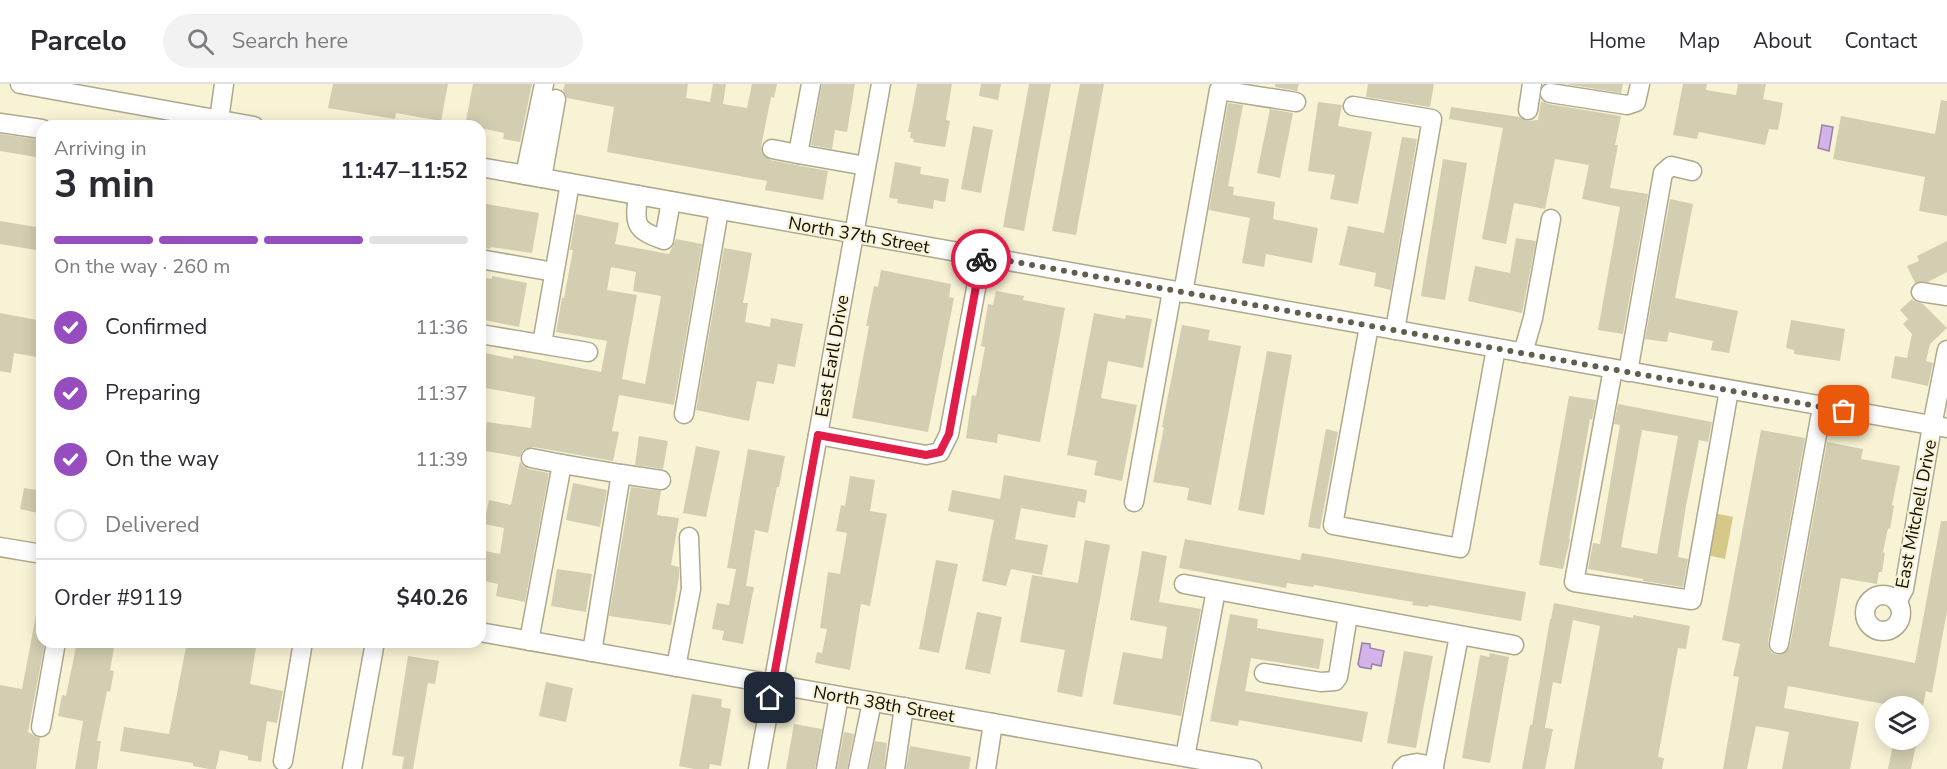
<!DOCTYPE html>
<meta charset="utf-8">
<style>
:root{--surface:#fff;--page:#f2f2f3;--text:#2b2b33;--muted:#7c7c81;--line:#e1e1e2;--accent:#954dc0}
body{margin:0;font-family:"Nunito Sans",sans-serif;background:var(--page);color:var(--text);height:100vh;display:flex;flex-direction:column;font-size:22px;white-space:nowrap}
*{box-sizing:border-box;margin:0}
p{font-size:20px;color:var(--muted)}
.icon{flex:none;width:33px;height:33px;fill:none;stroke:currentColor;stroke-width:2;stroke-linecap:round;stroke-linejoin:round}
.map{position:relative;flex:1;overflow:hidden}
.side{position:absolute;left:36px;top:36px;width:450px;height:528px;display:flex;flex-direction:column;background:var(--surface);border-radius:18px;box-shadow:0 3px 15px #0003}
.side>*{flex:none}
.tools{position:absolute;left:1875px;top:612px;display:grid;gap:12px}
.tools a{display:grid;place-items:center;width:54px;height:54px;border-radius:50%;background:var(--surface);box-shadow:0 3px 15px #0003;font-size:30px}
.pin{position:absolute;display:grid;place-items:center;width:51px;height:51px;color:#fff;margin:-26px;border-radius:12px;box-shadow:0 3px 9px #0006}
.courier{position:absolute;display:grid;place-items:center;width:60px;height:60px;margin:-30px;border:4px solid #e11d48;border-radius:50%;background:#fff;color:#222;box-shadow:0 2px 8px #0007}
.summary em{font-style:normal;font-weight:700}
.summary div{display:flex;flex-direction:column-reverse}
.summary{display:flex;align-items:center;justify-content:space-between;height:102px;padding:0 18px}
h1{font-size:39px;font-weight:700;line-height:45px}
.bar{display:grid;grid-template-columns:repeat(4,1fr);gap:9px 6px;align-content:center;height:72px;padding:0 18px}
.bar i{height:8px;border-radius:4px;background:var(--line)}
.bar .selected{background:var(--accent)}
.bar p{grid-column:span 4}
.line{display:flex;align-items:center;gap:15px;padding:0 18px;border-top:2px solid var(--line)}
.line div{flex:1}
ol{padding:0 18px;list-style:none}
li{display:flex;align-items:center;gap:18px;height:66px}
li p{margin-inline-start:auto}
li .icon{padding:6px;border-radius:50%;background:var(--accent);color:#fff;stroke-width:4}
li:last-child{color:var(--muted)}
li i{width:33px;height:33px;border:3px solid var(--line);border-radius:50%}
header{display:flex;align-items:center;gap:36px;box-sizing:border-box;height:84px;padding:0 30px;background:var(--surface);border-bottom:2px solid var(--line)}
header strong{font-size:28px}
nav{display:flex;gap:33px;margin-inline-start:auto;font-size:21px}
.search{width:420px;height:54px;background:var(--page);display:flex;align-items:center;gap:15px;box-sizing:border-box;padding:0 21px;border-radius:33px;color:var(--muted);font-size:22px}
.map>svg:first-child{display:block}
</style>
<header>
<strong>Parcelo</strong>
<div class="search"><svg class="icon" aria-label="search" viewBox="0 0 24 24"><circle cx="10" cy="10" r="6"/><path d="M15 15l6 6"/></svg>Search here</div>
<nav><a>Home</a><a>Map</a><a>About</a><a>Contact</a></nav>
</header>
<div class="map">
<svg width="1947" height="685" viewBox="0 0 1947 685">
<rect width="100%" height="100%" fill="#f9f3d6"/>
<polygon fill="#d5c889" points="1714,429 1733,433 1725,475 1707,471"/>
<g fill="#d3b3ea" stroke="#9982a5" stroke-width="1.5">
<polygon points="1822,41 1833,43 1829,67 1818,64"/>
<polygon points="1362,559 1370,560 1370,564 1384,567 1381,582 1372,580 1371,585 1360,583 1358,580"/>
</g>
<g fill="#d3ceb1" fill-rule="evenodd">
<polygon points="333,0 448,0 441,37 396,29 395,35 328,24"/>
<polygon points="473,0 532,0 520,58 503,55 504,49 480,44 480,42 465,42"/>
<polygon points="565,0 688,0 686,14 710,18 713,0 726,0 723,20 747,24 752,0 777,0 774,14 771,13 761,63 762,69 770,76 828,87 823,116 765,106 767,97 607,68 614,23 567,14 563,6"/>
<polygon points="822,0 855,0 847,48 835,46 832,65 811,61"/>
<polygon points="917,0 952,0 946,36 950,37 945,63 913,58 914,55 910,54 911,48 908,48"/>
<polygon points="981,0 1001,0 998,16 979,12"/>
<polygon points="1029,0 1051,0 1024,147 1003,143"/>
<polygon points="1080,0 1104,0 1076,151 1052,147"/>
<polygon points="1275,0 1299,0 1297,7 1275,3"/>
<polygon points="1368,0 1434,0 1430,23 1366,13"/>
<polygon points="1565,0 1623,0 1621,9"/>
<polygon points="1683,0 1707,0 1706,6 1736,11 1738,0 1766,0 1763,15 1783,19 1778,46 1769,45 1765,61 1699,48 1697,55 1673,51"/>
<polygon points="1941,16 1947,17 1947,132 1919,127 1925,93 1833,75 1841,32 1935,50"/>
<polygon points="1541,17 1548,20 1621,32 1615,61 1618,61 1610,104 1648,110 1623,250 1598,246 1620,123 1582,115 1589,81 1555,75 1545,125 1514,119 1506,160 1482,155 1503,44 1449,35 1451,23 1520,33 1527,37 1538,36"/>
<polygon points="1318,18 1342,21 1338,42 1372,48 1358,120 1330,115 1335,91 1308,87"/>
<polygon points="1228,19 1243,21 1228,102 1234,103 1233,111 1275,118 1273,135 1318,144 1312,179 1266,170 1264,183 1242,179 1250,134 1209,126"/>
<polygon points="1270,25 1293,29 1280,94 1257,89"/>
<polygon points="973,42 993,46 981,109 961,105"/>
<polygon points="0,50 42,56 42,74 0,67"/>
<polygon points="1402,53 1417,55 1391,206 1374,202 1376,189 1339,181 1348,142 1384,149"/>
<polygon points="1443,75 1467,79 1445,216 1421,212"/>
<polygon points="895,78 921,83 920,90 949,95 945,118 934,116 933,125 897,119 898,115 889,114"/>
<polygon points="1670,115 1693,120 1675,214 1738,227 1729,269 1711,266 1713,257 1669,248 1667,258 1645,255"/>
<polygon points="480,119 539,129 532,169 491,163 490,165 480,163"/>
<path d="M576 130 619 139 615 160 669 170 676 155 702 160 674 321 619 311 612 347 619 348 613 377 533 363 523 366 520 373 480 366V344L486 345 487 338 531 344 535 313 480 303V268L513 275 514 271 601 288 607 257 556 248 562 214H564L573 166H570ZM611 183 636 188 633 207 661 212 645 300 622 295 637 211 607 206Z"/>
<polygon points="0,137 42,144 42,167 0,160"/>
<polygon points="1516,154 1536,157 1522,229 1468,217 1475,182 1510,189"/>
<polygon points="1947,157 1947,188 1928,198 1915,199 1907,182 1919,177 1917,172"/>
<polygon points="724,164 752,169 743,219 748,219 745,238 770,243 771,234 803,240 795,283 778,280 774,300 757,297 749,337 696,326"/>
<polygon points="881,186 951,200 949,213 954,214 928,348 852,334 869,242 866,242 874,202 878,203"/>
<polygon points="492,192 527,199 519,243 480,235 480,193 492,195"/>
<polygon points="996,207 1024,212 1023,216 1065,224 1040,358 998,350 997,359 966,354 972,311 976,312 985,263 981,262 988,220 993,221"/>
<polygon points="1912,215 1914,217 1923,220 1947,244 1930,260 1926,277 1933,279 1928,302 1891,294 1895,272 1907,274 1912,250 1903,240 1908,235 1900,226"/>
<polygon points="0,229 42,237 42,274 14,269 11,289 0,287"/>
<polygon points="1094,229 1125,235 1126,231 1152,235 1143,284 1108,277 1101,314 1137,321 1122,397 1094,391 1097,377 1067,371"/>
<polygon points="1791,236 1845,245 1840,277 1794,270 1794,266 1786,264"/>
<polygon points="1182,241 1210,246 1208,256 1241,262 1211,421 1187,416 1189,404 1153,398 1164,343 1162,343 1167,317"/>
<polygon points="1267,267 1292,271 1264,431 1238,426"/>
<polygon points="1569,312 1596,316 1592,336 1590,335 1569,455 1570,455 1563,485 1539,481"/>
<path d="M1618 320 1712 338 1708 358 1699 356 1686 422 1678 473 1688 475 1683 503 1643 497V495L1588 485 1593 459 1600 460 1620 341 1614 340ZM1642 346 1678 352 1657 470 1621 463Z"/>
<polygon points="1326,345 1338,348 1320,445 1308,443"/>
<polygon points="1761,346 1805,354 1768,558 1769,564 1772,569 1778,571 1783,570 1790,562 1827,358 1863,365 1861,375 1900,382 1892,421 1894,422 1890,445 1888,444 1883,468 1885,469 1882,488 1879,488 1877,500 1841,494 1829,562 1915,579 1941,437 1947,437 1947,527 1932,609 1926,607 1923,622 1884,622 1884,620 1788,602 1784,624 1859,638 1850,685 1782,685 1789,648 1756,642 1747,685 1723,685 1739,593 1733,592 1740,560 1722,556"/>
<polygon points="639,352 668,357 663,385 635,381"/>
<polygon points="696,362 720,367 706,433 683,429"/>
<polygon points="748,365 785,372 779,403 777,403 768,449 755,446 746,502 754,503 743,560 722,556 724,547 712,545 717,519 729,521 736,485 727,484"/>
<polygon points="520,377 523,382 528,385 549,389 525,518 496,512 498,500 480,496 480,466 500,470 504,444 484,440 489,416 511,421"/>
<polygon points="1004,391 1087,406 1085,419 1078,417 1075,434 1021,424 1015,455 1048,461 1042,491 1011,485 1006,502 982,497 994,436 948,427 952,406 1000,415"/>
<polygon points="850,392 875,396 870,427 887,430 870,522 861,520 850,586 815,579 817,568 822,569 827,545 820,544 828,488 840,490 847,449 836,447 841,421 845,422"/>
<polygon points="573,399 607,406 600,443 566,436"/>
<polygon points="631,403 661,407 657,431 679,434 671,481 679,483 679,492 671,541 609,532"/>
<polygon points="24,404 42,407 42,430 20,425"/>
<polygon points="1185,455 1300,476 1302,469 1526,508 1521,537 1429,521 1428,523 1412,521 1413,518 1314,501 1313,503 1287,499 1286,504 1179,484"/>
<polygon points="1085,456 1110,461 1082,613 1057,608 1065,566 1020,558 1032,491 1078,499"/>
<polygon points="1142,467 1167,472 1159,518 1201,525 1181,632 1113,620 1123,568 1162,575 1167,543 1130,536"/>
<polygon points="936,476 958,480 939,569 919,565"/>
<polygon points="557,485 592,490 586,528 551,522"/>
<polygon points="1554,519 1633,534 1633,531 1690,542 1686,565 1678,564 1658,673 1664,674 1662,685 1574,685 1600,542 1573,536 1561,600 1553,598 1545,644 1553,645 1545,685 1522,685 1530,641 1532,641 1550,535 1551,535"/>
<polygon points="977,528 1002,533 990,590 965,585"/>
<polygon points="1230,530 1258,535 1257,544 1324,555 1319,585 1251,574 1245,607 1368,628 1362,658 1239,636 1238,642 1210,637"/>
<polygon points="36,531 42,532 42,558 45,558 28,648 40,654 36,685 0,685 0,601 22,605"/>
<polygon points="77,558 115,558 110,586 114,587 110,608 107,607 97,657 101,657 97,685 75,685 83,637 58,632 62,611 66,612"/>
<polygon points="187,558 257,558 250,600 283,607 277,639 267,637 261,678 248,676 248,672 220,666 216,685 209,685 193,682 193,679 120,667 124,643 169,650"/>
<polygon points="1404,567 1433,572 1416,664 1387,659"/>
<polygon points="1490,569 1509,573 1490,679 1462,674 1480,571 1489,573"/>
<polygon points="408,572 439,577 435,600 428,599 413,685 402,685 404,673 392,671"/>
<polygon points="546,598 573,604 566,638 539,632"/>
<polygon points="692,610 722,615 721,623 731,625 721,682 710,680 709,685 694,685 679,682"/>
<polygon points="794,640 822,645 815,685 786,685"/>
<polygon points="844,648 854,650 847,685 837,685"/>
<polygon points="1894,656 1917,656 1911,685 1888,685"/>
<polygon points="875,657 887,659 884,685 869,685"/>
<polygon points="910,662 971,673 969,685 906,685"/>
</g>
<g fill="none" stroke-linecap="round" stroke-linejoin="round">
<defs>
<g id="minor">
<polyline points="20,0 254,42"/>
<polyline points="811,0 798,70 866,82"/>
<polyline points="1550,9 1627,21 1636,18 1640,0"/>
<polyline points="1353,22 1432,35 1395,246"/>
<polyline points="1528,26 1532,0"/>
<polyline points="219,36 224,0"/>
<polyline points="0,39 42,45"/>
<polyline points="772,65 798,70"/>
<polyline points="480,83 1947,344"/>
<polyline points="525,91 544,0"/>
<polyline points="542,94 556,15"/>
<path d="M638 111C634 141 635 146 664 156L671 117"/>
<polyline points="480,175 554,188"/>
<polyline points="1921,208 1947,212"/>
<polyline points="1183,209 1219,6 1296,18"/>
<polyline points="1369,242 1333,441 1460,464 1496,264"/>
<polyline points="480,250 588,268"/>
<polyline points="542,260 570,99"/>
<polyline points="1523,269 1533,234 1551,135"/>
<polyline points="1613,285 1574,498 1692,516 1729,306"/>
<polyline points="1628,288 1663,89 1671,82 1692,87"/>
<polyline points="684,330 719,126"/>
<polyline points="818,351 926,371 940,368 949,350 982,172"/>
<polyline points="531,374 562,380"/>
<polyline points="621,390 661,396"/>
<polyline points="1134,418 1172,207"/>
<polyline points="0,463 42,470"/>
<polyline points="1184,500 1514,561"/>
<circle cx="1883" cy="529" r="18"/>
<polyline points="1897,518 1904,505 1932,342 1947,266"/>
<polyline points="480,548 1252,685"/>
<polyline points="529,557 562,380 621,390 592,568"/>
<polyline points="1779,560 1822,323"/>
<polyline points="676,583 691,505 689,453"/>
<polyline points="1264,589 1321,598 1335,597 1338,593 1348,531"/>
<polyline points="41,643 56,558"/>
<polyline points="1185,673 1216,506"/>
<polyline points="283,677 303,558"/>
<polyline points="1434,682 1459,552"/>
<polyline points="352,685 375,558"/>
<polyline points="758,685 881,0"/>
<polyline points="826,685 839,612"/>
<polyline points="858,685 872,618"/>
<polyline points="895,685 904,623"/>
<polyline points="986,685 993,639"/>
<polyline points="1402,685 1406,681 1417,679 1434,682 1434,685"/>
</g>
</defs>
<use href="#minor" stroke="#aea88d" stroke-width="21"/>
<use href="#minor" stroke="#fff" stroke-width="18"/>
</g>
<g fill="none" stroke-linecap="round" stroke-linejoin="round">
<polyline stroke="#625e4e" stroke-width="6" stroke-dasharray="0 10.8" points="981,175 982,172 1844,327"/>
<polyline stroke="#e11d48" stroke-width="8" points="770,614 818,351 926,371 940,368 949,350 981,175"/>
</g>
<g text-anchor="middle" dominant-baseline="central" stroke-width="4.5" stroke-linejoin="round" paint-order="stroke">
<g font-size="18" fill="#110e05" stroke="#f9f3d6">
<text transform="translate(859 151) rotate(10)">North 37th Street</text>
<text transform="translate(832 272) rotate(-80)">East Earll Drive</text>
<text transform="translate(1916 430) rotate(-79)">East Mitchell Drive</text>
<text transform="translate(884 620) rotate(10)">North 38th Street</text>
</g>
</g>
</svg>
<div class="tools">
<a><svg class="icon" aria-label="layers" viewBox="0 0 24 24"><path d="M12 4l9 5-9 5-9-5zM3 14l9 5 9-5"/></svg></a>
</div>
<div class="pin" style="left:1844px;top:327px;background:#ea580c"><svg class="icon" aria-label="bag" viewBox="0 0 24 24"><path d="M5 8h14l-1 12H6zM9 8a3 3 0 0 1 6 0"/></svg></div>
<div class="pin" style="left:770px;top:614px;background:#1f2937"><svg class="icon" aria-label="home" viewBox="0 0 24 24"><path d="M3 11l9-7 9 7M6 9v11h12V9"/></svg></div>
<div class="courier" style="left:981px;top:175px"><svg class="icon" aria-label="bike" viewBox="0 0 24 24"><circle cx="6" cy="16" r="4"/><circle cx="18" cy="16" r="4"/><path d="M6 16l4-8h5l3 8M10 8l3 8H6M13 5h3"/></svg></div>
<section class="side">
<div class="summary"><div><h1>3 min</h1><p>Arriving in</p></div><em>11:47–11:52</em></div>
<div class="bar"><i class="selected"></i><i class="selected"></i><i class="selected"></i><i></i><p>On the way · 260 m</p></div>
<ol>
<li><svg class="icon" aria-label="check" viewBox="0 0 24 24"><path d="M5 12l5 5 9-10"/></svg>Confirmed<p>11:36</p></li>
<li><svg class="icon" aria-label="check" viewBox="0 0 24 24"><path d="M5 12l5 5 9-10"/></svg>Preparing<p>11:37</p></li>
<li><svg class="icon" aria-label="check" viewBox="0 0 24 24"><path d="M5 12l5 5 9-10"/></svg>On the way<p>11:39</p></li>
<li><i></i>Delivered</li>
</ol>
<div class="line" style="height:78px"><div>Order #9119</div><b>$40.26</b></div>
</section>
</div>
